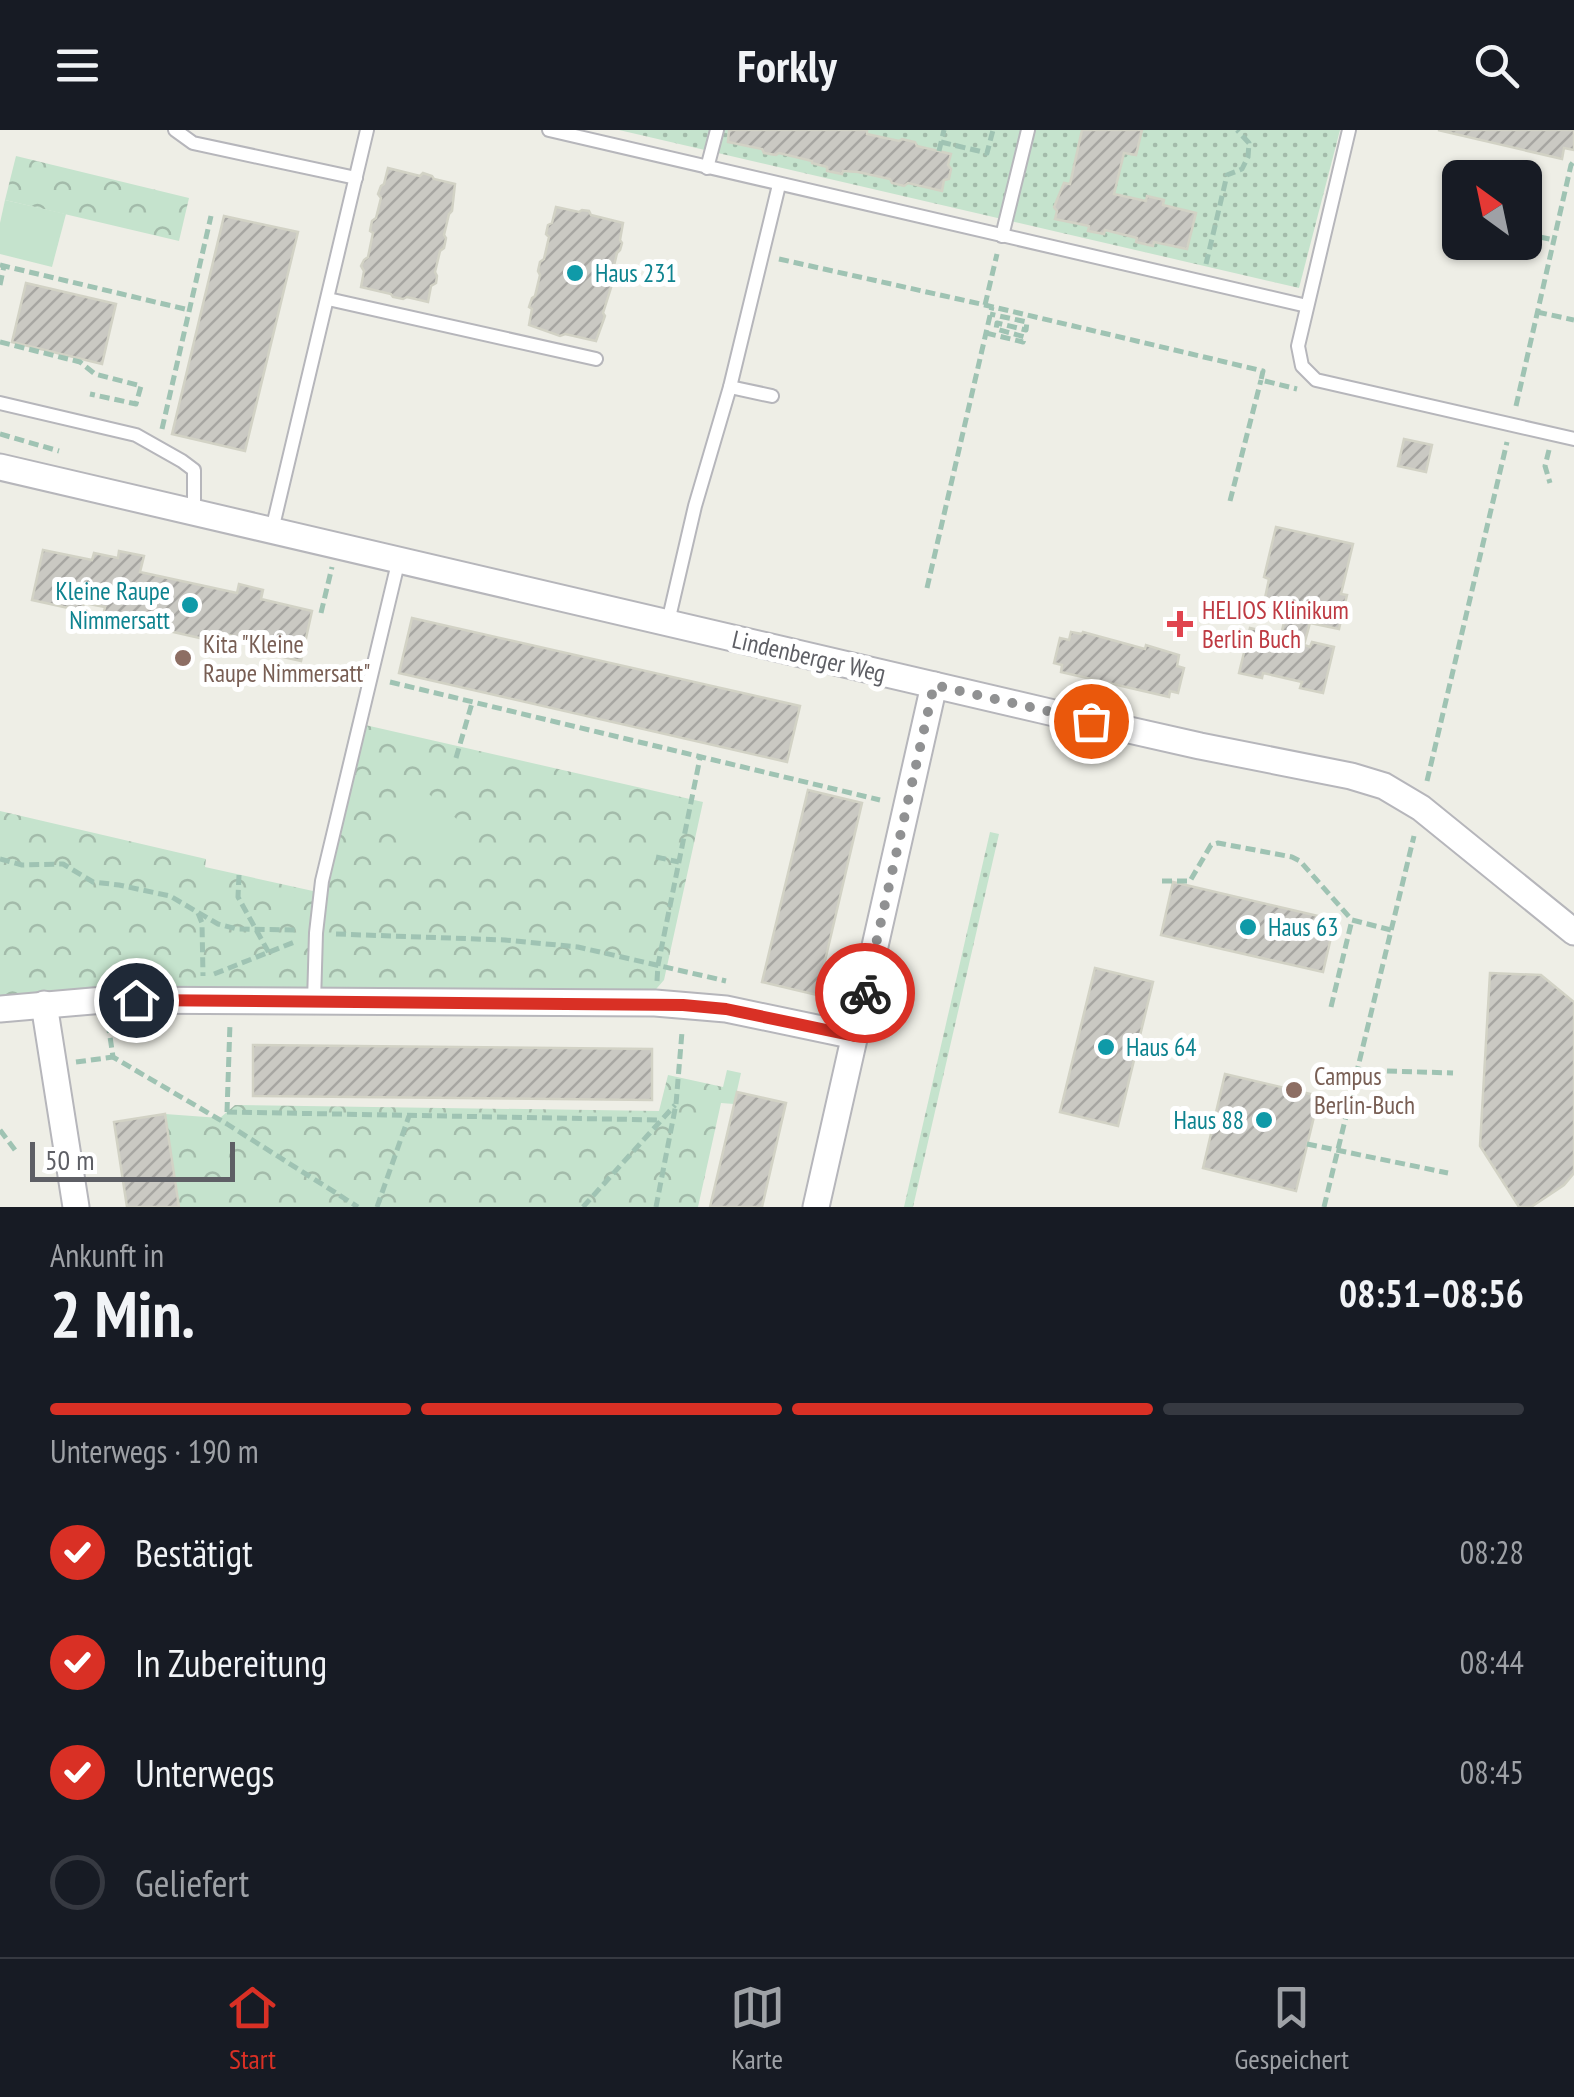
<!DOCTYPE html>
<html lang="de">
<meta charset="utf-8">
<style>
:root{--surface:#171b24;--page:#20242c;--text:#f1f3f6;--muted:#9ea1a6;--line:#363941;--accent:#d93025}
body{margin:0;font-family:"PT Sans Narrow",sans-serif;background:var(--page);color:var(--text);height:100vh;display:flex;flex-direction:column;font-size:38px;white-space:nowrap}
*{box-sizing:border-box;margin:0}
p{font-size:32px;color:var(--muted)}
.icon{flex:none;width:55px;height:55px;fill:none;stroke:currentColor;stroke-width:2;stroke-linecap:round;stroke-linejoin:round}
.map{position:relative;height:1077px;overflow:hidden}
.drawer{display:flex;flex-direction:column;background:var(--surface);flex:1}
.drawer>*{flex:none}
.needle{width:65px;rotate:327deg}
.fabs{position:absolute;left:1442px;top:30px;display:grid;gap:20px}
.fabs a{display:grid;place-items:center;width:100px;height:100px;border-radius:15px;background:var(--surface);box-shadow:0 2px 8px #0004;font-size:50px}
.scale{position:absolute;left:30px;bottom:25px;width:205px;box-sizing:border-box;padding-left:10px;border:5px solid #5e5f65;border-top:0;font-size:28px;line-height:35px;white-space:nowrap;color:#5e5f65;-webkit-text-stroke:8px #fff;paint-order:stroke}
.pin{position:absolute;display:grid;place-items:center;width:85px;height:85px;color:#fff;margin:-42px;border:5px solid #fff;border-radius:50%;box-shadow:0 2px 10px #0007}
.courier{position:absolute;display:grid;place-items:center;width:100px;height:100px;margin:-50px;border:8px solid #d93025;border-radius:50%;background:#fff;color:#222;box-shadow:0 2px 12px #0007}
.headline em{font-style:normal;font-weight:800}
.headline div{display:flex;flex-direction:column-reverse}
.headline{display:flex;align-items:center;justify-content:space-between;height:170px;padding:0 50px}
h1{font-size:65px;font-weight:800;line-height:75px}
.bar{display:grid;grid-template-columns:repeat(4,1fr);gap:15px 10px;align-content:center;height:120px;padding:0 50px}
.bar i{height:12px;border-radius:8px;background:var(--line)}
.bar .on{background:var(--accent)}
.bar p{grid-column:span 4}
ol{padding:0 50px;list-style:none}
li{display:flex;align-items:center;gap:30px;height:110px}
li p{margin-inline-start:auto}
li .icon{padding:10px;border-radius:50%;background:var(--accent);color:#fff;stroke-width:4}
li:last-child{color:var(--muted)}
li i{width:55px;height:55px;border:5px solid var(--line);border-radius:50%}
header{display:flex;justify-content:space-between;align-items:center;height:130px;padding:0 50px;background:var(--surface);font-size:45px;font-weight:800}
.dock{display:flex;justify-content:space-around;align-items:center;height:140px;border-top:2px solid var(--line);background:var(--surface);font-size:28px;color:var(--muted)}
.dock a{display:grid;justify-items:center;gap:5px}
.dock .on{color:var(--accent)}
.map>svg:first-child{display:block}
</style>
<header><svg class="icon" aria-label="menu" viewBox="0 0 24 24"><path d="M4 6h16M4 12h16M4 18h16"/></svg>Forkly<svg class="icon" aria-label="search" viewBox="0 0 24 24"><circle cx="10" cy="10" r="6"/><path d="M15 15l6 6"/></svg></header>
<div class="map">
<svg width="1574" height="1077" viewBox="0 0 1574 1077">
<defs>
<pattern id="grass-dots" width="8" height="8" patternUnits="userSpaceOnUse" patternTransform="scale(2.5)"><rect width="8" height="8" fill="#c5e3cd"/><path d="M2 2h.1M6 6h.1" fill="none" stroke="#a3bbaa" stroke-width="1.8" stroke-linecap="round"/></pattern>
<pattern id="park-crowns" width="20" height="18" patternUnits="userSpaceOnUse" patternTransform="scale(2.5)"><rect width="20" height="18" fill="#c5e3cd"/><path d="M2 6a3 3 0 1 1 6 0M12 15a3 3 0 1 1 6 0" fill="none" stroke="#a3bbaa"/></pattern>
<pattern id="building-hatch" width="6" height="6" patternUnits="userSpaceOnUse" patternTransform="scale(2.5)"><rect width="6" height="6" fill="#cac9c3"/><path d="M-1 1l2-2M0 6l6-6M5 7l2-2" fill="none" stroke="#a7a6a2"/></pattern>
</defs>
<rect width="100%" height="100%" fill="#eeeee6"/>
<g fill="url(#grass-dots)">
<polygon points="619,0 1340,0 1299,158"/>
<polygon points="990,702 999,704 913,1077 904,1077"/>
</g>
<g fill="url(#park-crowns)">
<polygon points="16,26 189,68 179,111 5,70"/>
<polygon points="352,592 703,672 664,850 650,866 0,871 0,681 206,729 205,737 313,761"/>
<polygon points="727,940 741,943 734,974 721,973 698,1077 179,1077 165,984 220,988 235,975 659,981 668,945 723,957"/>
</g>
<g fill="#c5e3cd">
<polygon points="5,70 66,84 52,137 0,124 0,93"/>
<polygon points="419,655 470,701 440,734 389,688"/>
</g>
<g fill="url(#building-hatch)" stroke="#d2d2c5" stroke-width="2.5">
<polygon points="729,0 867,0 867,4 899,11 902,9 915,12 917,16 951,24 948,35 951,39 949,49 944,50 942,61 908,53 904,56 892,53 890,49 858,42 843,41 842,44 827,41 827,37 812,33 812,31 779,23 776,25 764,23 762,19 728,12"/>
<polygon points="1082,0 1142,0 1136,25 1124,23 1114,64 1146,71 1147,66 1164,70 1163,75 1196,83 1187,119 1154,112 1153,116 1136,112 1137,108 1105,100 1104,104 1088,101 1089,96 1055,89 1057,81 1054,77 1064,53 1070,54"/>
<polygon points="1438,0 1574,0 1574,20 1564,18 1562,29"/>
<polygon points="388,38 420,46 423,43 432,46 434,49 455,54 452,81 449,84 444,105 446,108 444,118 440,121 435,142 437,146 436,153 431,156 428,172 407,167 403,169 393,167 391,164 361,157 364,141 361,136 364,130 368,127 373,103 370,101 372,91 376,88 381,68 378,64 381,56 384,54"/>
<polygon points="556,77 579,82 582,80 589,81 591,85 623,93 620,110 622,113 620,120 617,123 612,144 614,148 603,183 605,186 596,211 565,204 560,206 529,195 532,179 529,177 532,168 535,166 540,145 538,141 540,132 544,129 549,107 546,104 548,95 552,93"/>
<polygon points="224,86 298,102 245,321 172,304"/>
<polygon points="26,153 116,174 102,234 12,212"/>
<polygon points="1404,309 1432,315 1426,342 1398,336"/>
<polygon points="1276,397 1353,414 1341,464 1347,465 1339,499 1310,493 1304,515 1310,517 1312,512 1334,517 1323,563 1300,558 1302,552 1263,543 1262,548 1239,543 1250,498 1273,503 1272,508 1280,510 1284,492 1261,487 1269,449 1264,447"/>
<polygon points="43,420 92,430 94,423 118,428 119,421 144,426 140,442 237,463 239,454 263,460 261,469 312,481 301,531 248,519 250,510 228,505 226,514 103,486 105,477 84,473 82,481 32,470"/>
<polygon points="412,488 800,576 787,632 399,543"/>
<polygon points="1071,502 1082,504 1083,502 1145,519 1146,515 1179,525 1177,536 1184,538 1178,563 1170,561 1169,567 1061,542 1062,535 1054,533 1060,508 1069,510"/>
<polygon points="808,660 862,673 817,865 762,852"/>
<polygon points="1173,752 1335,790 1323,842 1161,805"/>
<polygon points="1095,838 1153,852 1118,996 1060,982"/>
<polygon points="1490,843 1541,845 1574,872 1574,1043 1564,1055 1531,1077 1519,1077 1480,1016"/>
<polygon points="253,915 652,919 652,970 253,966"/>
<polygon points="1225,944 1319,966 1296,1061 1203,1038"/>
<polygon points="737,962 786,973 762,1077 710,1077"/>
<polygon points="165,984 179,1077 127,1077 114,992"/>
</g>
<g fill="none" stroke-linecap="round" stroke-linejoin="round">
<defs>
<g id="lane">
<polyline points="175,0 193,13 356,48"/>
<polyline points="549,0 1307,176"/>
<polyline points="1349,0 1298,216 1302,236 1316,250 1574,309"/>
<polyline points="707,38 717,0"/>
<polyline points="1002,106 1028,0"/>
<polyline points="328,169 596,229"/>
<polyline points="730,257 772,266"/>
<polyline points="0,273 136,305 182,331 194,340 194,382"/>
<polyline points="272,400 367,0"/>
<polyline points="668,492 695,376 730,257 779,55"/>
<polyline points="314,872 316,803 322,751 399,429"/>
</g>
<g id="street">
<polyline points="0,337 1054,583 1200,616 1351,646 1384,656 1421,678 1574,802"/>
<polyline points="44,874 76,1077"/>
<polyline points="0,879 104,870 655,873 726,879 855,906"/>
<polyline points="816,1077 934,555"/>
</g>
</defs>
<use href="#lane" stroke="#b6b6bb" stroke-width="16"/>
<use href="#street" stroke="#b6b6bb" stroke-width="29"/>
<g stroke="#9fc3b3" stroke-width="5" stroke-dasharray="10 5" stroke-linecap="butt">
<polyline points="941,12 987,23 993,0"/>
<polyline points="939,21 944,0"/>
<polyline points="1447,94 1460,89"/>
<polyline points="1525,104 1554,110"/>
<polyline points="779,129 985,175 1263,241 1261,250 1297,259"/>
<polyline points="1206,134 1227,45 1242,39 1248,27 1249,13 1237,0"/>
<polyline points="0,135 189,180"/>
<polyline points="0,155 4,136"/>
<polyline points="985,175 997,124"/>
<polyline points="1537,182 1574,190"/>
<polyline points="986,203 1023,212 1025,207 996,199 997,193 1026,200 1027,192 990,184"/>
<polyline points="0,212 80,232 95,244 141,256 136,274 90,264"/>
<polyline points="1516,276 1571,35 1574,31"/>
<polyline points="162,299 211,86"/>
<polyline points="0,304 59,321"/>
<polyline points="1549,320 1545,336 1550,353"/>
<polyline points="1230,371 1261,250"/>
<polyline points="927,458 992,177"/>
<polyline points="321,483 332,437"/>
<polyline points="390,552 880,670"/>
<polyline points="456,628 472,573"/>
<polyline points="1427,651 1507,312"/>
<polyline points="656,727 679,732"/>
<polyline points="0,729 22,735 63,734 93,752 119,755 170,766 218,794 237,799 296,800"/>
<polyline points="239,745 238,767 269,823"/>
<polyline points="1162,751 1190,751 1211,715 1218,713 1292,727 1300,731 1352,790 1391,800"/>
<polyline points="198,783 202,793 203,846"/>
<polyline points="336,804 505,810 578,817 726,851"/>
<polyline points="214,844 297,811"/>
<polyline points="657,851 658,835 700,628"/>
<polyline points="1331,877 1352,790"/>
<polyline points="108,893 113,927 227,994 358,1077"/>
<polyline points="76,932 113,927"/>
<polyline points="1357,940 1453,943"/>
<polyline points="227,982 661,990"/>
<polyline points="227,982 230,893"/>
<polyline points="0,1000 15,1020"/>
<polyline points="1307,1014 1448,1043"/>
<polyline points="377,1077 409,986"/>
<polyline points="583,1077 675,975"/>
<polyline points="656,1077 676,974 682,902"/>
<polyline points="1324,1077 1414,706"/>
</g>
<use href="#lane" stroke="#fff" stroke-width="12"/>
<use href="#street" stroke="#fff" stroke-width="25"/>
</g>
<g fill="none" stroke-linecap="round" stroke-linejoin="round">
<polyline stroke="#909192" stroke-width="10" stroke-dasharray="0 18" points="865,863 934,555 1091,591"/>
<polyline stroke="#d93025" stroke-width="12" points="136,870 683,875 726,879 855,906 865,863"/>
</g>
<g fill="#0f9aa8" stroke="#fff" stroke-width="4">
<circle cx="575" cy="143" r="10"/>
<circle cx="190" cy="475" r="10"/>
<circle cx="1248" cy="797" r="10"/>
<circle cx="1106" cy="917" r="10"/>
<circle cx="1264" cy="990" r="10"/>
</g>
<path fill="#e0444e" stroke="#fff" stroke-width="4" d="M1175 479h10v10h10v10h-10v10h-10v-10h-10v-10h10z"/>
<g fill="#8d6e63" stroke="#fff" stroke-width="4">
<circle cx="183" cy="528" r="10"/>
<circle cx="1294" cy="960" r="10"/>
</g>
<g text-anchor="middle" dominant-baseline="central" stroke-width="10" stroke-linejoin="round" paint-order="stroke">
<g font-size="25" fill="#0d838f" stroke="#fff" text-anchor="start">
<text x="595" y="143">Haus 231</text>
<text x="170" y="461" text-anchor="end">Kleine Raupe<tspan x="170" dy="29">Nimmersatt</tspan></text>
<text x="1268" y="797">Haus 63</text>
<text x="1126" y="917">Haus 64</text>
<text x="1244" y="990" text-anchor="end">Haus 88</text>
</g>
<g font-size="25" fill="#be3a42" stroke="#fff" text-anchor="start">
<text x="1202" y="480">HELIOS Klinikum<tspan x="1202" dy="29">Berlin Buch</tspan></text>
</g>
<g font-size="25" fill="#785e54" stroke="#fff" text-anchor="start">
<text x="203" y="514">Kita "Kleine<tspan x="203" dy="29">Raupe Nimmersatt"</tspan></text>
<text x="1314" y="946">Campus<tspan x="1314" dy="29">Berlin-Buch</tspan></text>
</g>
<g font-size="25" fill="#5e5f65" stroke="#fff">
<text transform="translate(809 526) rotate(13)">Lindenberger Weg</text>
</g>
</g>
</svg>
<div class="fabs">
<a><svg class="needle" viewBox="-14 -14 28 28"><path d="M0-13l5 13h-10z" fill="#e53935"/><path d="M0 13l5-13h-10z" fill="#9ea1a6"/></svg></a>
</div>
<div class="scale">50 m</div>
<div class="pin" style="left:1091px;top:591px;background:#ea580c"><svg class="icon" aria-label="bag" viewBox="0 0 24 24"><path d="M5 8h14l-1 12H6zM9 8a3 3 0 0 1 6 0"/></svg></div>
<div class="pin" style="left:136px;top:870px;background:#1f2937"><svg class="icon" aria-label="home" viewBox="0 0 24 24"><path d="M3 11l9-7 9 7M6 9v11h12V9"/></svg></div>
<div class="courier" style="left:865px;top:863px"><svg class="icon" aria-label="bike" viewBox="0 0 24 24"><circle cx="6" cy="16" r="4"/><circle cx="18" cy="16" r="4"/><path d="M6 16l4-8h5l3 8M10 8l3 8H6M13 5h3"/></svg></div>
</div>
<section class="drawer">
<div class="headline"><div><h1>2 Min.</h1><p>Ankunft in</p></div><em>08:51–08:56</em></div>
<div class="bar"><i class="on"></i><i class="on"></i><i class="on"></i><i></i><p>Unterwegs · 190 m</p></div>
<ol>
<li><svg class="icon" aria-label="check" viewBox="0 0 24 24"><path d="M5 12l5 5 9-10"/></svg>Bestätigt<p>08:28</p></li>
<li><svg class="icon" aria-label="check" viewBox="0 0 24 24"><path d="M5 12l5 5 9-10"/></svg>In Zubereitung<p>08:44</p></li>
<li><svg class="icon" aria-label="check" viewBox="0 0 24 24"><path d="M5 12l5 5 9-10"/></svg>Unterwegs<p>08:45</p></li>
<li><i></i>Geliefert</li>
</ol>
</section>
<nav class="dock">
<a class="on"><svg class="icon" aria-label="home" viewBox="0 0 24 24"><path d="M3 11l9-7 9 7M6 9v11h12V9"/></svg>Start</a>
<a><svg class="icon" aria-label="map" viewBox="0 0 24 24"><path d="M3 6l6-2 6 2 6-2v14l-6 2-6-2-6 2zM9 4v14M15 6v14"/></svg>Karte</a>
<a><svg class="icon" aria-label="saved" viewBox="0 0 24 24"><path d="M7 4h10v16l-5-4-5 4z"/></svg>Gespeichert</a>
</nav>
